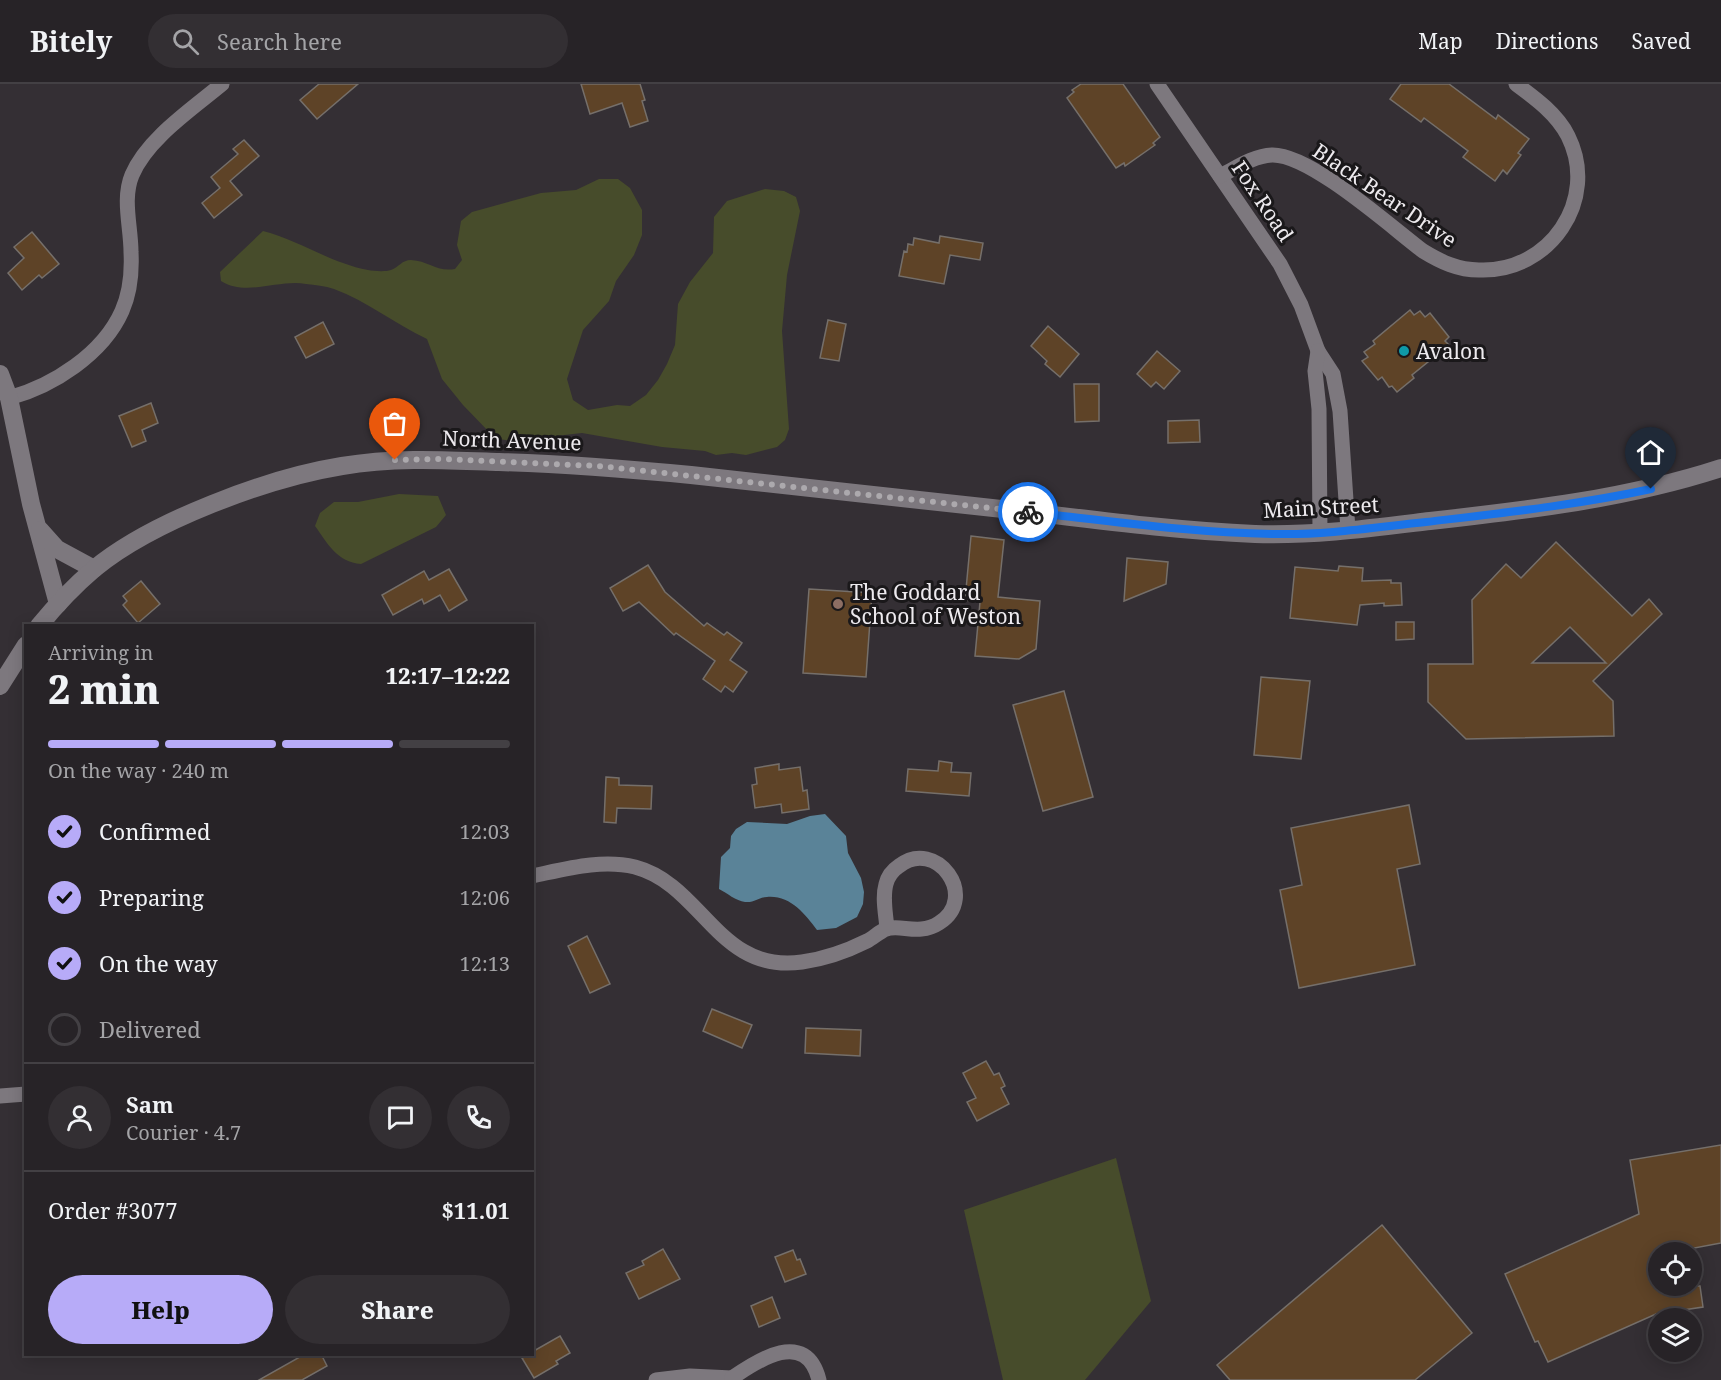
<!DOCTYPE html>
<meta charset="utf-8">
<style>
:root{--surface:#272327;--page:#332f33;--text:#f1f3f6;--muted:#a4a4a7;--line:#434044;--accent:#b7abf8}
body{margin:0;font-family:"Noto Serif",serif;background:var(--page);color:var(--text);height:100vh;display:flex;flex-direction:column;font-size:22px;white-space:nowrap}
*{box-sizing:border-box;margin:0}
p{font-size:20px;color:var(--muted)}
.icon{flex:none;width:33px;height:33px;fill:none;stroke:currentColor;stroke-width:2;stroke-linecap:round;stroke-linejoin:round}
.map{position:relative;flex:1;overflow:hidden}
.details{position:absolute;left:24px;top:540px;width:510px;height:732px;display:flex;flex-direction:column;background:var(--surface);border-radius:0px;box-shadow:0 3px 15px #0003,0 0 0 2px var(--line)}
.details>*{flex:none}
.fabs{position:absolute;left:1648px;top:1158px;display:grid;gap:12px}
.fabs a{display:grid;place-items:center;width:54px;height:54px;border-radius:50%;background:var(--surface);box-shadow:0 3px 15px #0003,0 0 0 2px var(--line);font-size:30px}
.pin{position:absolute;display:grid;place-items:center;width:51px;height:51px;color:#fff;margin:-62px -26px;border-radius:50% 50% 50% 0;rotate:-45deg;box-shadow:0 0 6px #0007}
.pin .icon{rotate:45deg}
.courier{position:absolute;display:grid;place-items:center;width:60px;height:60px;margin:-30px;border:4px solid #1a73e8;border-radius:50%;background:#fff;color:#222;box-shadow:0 2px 8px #0007}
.head em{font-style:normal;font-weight:800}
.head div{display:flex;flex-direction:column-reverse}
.head{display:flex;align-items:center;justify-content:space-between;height:102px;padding:0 24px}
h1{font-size:39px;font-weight:800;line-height:45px}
.bar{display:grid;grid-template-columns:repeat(4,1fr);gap:9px 6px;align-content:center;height:72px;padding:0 24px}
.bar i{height:8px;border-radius:4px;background:var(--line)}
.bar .active{background:var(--accent)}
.bar p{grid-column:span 4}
.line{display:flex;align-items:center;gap:15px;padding:0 24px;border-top:2px solid var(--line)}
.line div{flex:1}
.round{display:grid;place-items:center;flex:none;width:63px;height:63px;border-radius:32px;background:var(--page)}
ol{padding:0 24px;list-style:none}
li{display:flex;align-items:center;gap:18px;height:66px}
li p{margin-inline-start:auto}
li .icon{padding:6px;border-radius:50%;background:var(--accent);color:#111;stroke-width:4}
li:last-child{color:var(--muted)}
li i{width:33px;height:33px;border:3px solid var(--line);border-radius:50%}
.action{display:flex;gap:12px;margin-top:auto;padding:12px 24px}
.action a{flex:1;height:69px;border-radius:36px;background:var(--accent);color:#111;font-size:24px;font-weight:800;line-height:69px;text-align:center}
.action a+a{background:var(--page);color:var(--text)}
header{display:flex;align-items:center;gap:36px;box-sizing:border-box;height:84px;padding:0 30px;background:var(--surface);border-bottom:2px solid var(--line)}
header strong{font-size:28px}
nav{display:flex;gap:33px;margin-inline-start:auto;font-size:21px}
.search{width:420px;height:54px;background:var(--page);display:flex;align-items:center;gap:15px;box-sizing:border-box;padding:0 21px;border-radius:33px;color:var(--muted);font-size:22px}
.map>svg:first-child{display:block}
</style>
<header>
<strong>Bitely</strong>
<div class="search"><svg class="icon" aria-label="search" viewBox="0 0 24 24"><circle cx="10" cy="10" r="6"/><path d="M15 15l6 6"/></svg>Search here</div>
<nav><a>Map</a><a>Directions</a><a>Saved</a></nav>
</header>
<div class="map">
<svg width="1721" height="1296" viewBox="0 0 1721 1296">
<rect width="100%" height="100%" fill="#342f34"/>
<g fill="#474c2b">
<path d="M599 95H618L630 104 642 126V151L634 171 616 197 609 217 583 246 567 295 573 316 588 326 617 321 630 322 646 311 658 296 667 280 675 261 678 220 690 198 713 169 714 133 727 117 765 105 784 107 796 113 800 127 787 191 782 247 789 345 785 356 777 363 746 371 732 369 716 371 705 367 662 363 582 349 512 357 499 355 491 350 463 321 442 295 427 255C395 240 367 217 334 205 325 202 315 201 306 200 279 195 246 213 221 197L220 188 263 147C299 156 330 179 368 186 373 187 385 188 391 186 399 183 402 176 411 176 429 177 436 188 455 185L462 176 457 161 461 137 472 128 541 109 576 106Z"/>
<path d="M399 410 438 412 446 431 436 443 361 480C337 478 328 460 315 442L320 429 334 418H358Z"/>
<polygon points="1116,1074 1151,1217 1085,1296 1003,1296 964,1126"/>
</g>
<path fill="#5a8398" d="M825 730 846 752 848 769 861 794 864 808 863 820 857 833 836 844 817 846C805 830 790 811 767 813 759 813 755 819 745 818 736 817 727 809 719 805L721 773 730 764 731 752 736 745 747 738 787 740 810 732Z"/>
<g fill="#5e4327" stroke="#756f6a" stroke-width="1.5" fill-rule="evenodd">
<polygon points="319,0 358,0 317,35 300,16"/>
<polygon points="581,0 640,0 645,16 642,17 648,37 630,43 622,19 590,30"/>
<polygon points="1081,0 1123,0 1160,53 1153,59 1155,61 1125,82 1124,79 1116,84 1067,14 1074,8 1072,6"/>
<polygon points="1401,0 1449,0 1496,35 1498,31 1529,55 1518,69 1521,71 1507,90 1503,86 1495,97 1463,73 1468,67 1424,34 1421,38 1390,15"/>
<polygon points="244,56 259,72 230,97 242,111 214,134 202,119 220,104 211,93 238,70 233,65"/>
<polygon points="32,148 59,180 42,194 39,191 22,206 8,189 24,174 14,163"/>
<polygon points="940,152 983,159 980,176 950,171 944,200 899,192 904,167 907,168 908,160 913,161 914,154 939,159"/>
<polygon points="1410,226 1414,231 1420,227 1425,233 1430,229 1449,253 1445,257 1449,261 1412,291 1414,294 1397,308 1392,302 1389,303 1382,293 1378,296 1362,277 1368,273 1364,268 1375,260 1373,257"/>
<polygon points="828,236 846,240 839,277 820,274"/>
<polygon points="323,238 334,260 306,274 295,253"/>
<polygon points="1048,242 1079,270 1060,293 1045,280 1047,277 1031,262"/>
<polygon points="1157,267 1180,287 1164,305 1156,298 1151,303 1137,290"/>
<polygon points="1074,300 1099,300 1099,337 1075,338"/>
<polygon points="151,319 158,339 142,346 146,357 132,363 119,332"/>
<polygon points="1199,336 1200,358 1168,359 1168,337"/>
<polygon points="971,452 1004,456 998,513 1040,517 1036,565 1019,575 975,572 980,518 965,516"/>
<path d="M1556 458 1632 532 1649 515 1662 530 1593 597 1613 617 1614 652 1466 655 1428 618V580H1473L1472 516 1506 480 1521 494ZM1570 543 1606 579H1532Z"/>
<polygon points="1127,474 1168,478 1166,500 1124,517"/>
<polygon points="648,481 665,508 704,542 707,539 724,551 727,548 742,559 730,576 747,588 733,608 725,602 721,608 703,595 715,577 676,549 674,551 639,518 623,527 610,504"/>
<polygon points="1339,482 1363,484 1362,497 1391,496 1391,499 1401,499 1402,521 1384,522 1384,519 1360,521 1357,541 1290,534 1295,483 1338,487"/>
<polygon points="449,485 467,516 449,527 440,511 424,520 422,515 393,531 382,511 424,487 429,496"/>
<polygon points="141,497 160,520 138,539 123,521 127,517 123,512"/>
<polygon points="809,505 872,509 866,593 803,589"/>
<polygon points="1396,538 1414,538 1414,555 1396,556"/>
<polygon points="1261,593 1310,597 1301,675 1254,671"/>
<polygon points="1064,607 1093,713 1043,727 1013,621"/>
<polygon points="939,677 952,679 951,688 971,689 969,712 906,707 908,685 938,687"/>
<polygon points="779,680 779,686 800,683 803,707 807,706 809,725 782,729 781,720 755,724 752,701 757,700 755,684"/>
<polygon points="606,693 619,694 619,701 652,702 651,725 617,724 616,739 604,738"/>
<polygon points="1409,721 1420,780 1397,785 1415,881 1299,904 1280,806 1302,801 1291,744"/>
<polygon points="587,852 610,900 590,909 568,862"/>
<polygon points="712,925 752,941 742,964 703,947"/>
<polygon points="806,944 861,946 860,972 805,969"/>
<polygon points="986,977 994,991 999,989 1005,1002 1001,1004 1009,1020 977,1037 967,1018 976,1014 963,989"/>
<polygon points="1721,1061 1721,1159 1694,1164 1695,1168 1659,1168 1659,1202 1700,1202 1703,1223 1656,1230 1548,1278 1538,1257 1535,1258 1505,1190 1639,1130 1630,1076"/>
<polygon points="1382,1141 1472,1249 1415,1296 1230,1296 1217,1281"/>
<polygon points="663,1165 680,1195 639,1215 626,1189 644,1181 642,1177"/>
<polygon points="793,1166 797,1176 800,1175 806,1190 785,1198 775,1173"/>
<polygon points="772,1213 780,1234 759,1243 751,1222"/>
<polygon points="560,1252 570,1269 556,1277 558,1280 534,1294 522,1274 532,1270 532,1268"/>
<polygon points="305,1270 321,1270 327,1282 302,1296 259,1296"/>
</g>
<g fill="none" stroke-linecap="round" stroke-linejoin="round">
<g stroke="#7d787e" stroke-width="15">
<polyline points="1157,0 1280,180 1301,221 1318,267 1333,290 1340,327 1348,446"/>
<path d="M1220 92C1236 84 1253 72 1272 71 1310 70 1390 142 1423 167 1441 178 1458 186 1479 186 1549 189 1600 116 1568 52 1557 30 1535 14 1516 0"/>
<polyline points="1318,267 1315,287 1319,325 1320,449"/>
<path d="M9 314C53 302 103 270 122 227 130 209 132 187 131 168 131 143 122 115 132 91 147 55 192 25 222 0"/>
<path d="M532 792C566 785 601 775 635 783 703 801 718 890 802 878 824 875 847 867 867 857 873 854 879 848 886 845 901 840 919 852 939 839 980 813 936 753 899 782 893 786 888 792 886 800 882 814 886 831 887 845"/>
<polyline points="0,1012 26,1010"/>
<polyline points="656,1296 690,1292 732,1294"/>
<path d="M733 1296 732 1294C758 1276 806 1244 819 1296"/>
</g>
<g stroke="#7d787e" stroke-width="18">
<polyline points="0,290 9,314 31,420 58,520"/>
<polyline points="40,446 57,465 94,485"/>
<path d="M39 542C56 521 74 502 94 485 152 437 268 394 342 382 394 373 446 376 499 378 563 380 627 385 691 391 804 403 917 415 1029 428 1104 437 1180 447 1255 450 1314 452 1372 444 1430 437 1528 426 1626 415 1721 384"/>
<polyline points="0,602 26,561"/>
</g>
</g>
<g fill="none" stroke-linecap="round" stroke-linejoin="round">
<polyline stroke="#aca9ad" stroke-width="6" stroke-dasharray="0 10.8" points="395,376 441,375 598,382 1028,428"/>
<path stroke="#1a73e8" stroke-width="8" d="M1028 428C1110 437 1194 449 1277 450 1327 451 1377 443 1426 438 1502 429 1577 421 1651 405"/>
</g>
<circle fill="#0f9aa8" stroke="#1a181a" stroke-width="2" cx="1404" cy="267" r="6"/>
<circle fill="#8d6e63" stroke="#1a181a" stroke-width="2" cx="838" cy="520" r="6"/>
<g text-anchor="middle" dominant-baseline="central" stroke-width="6" stroke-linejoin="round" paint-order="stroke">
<g font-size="21" fill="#edeaee" stroke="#1a181a">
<text transform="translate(1385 111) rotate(34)">Black Bear Drive</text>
<text transform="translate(1263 117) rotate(56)">Fox Road</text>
<text transform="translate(512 356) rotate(2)">North Avenue</text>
<text transform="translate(1321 423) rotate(-3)">Main Street</text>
</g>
<g font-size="21" fill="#edeaee" stroke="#1a181a" text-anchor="start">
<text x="1416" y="267">Avalon</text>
<text x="850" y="508">The Goddard<tspan x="850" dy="24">School of Weston</tspan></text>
</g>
</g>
</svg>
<div class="fabs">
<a><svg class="icon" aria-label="locate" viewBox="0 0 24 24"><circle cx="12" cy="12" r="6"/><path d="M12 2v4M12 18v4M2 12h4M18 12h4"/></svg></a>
<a><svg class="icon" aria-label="layers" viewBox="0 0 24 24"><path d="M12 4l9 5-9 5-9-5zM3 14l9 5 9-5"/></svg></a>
</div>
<div class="pin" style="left:395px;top:376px;background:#ea580c"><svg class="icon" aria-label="bag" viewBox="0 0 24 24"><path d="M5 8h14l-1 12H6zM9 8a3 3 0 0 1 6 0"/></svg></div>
<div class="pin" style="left:1651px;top:405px;background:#1f2937"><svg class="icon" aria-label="home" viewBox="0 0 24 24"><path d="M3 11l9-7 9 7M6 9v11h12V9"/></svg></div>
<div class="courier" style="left:1028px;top:428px"><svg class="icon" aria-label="bike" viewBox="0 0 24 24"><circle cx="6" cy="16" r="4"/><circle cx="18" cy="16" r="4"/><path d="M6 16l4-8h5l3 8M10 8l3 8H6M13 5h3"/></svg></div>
<section class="details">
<div class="head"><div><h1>2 min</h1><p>Arriving in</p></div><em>12:17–12:22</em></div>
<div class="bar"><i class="active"></i><i class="active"></i><i class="active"></i><i></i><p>On the way · 240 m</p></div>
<ol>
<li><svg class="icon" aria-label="check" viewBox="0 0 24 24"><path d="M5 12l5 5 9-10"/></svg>Confirmed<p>12:03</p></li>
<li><svg class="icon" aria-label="check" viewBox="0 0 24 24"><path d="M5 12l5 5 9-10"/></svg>Preparing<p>12:06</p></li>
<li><svg class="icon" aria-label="check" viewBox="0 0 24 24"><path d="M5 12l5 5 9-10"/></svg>On the way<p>12:13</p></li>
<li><i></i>Delivered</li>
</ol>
<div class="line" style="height:108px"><a class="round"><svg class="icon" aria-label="person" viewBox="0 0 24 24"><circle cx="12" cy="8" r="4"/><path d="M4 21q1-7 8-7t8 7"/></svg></a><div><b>Sam</b><p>Courier · 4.7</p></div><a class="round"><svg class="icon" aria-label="chat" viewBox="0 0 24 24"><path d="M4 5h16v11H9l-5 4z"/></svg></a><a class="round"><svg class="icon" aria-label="phone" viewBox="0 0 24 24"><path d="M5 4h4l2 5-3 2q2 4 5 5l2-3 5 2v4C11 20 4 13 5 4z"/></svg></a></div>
<div class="line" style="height:78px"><div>Order #3077</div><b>$11.01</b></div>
<div class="action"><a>Help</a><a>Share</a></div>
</section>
</div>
